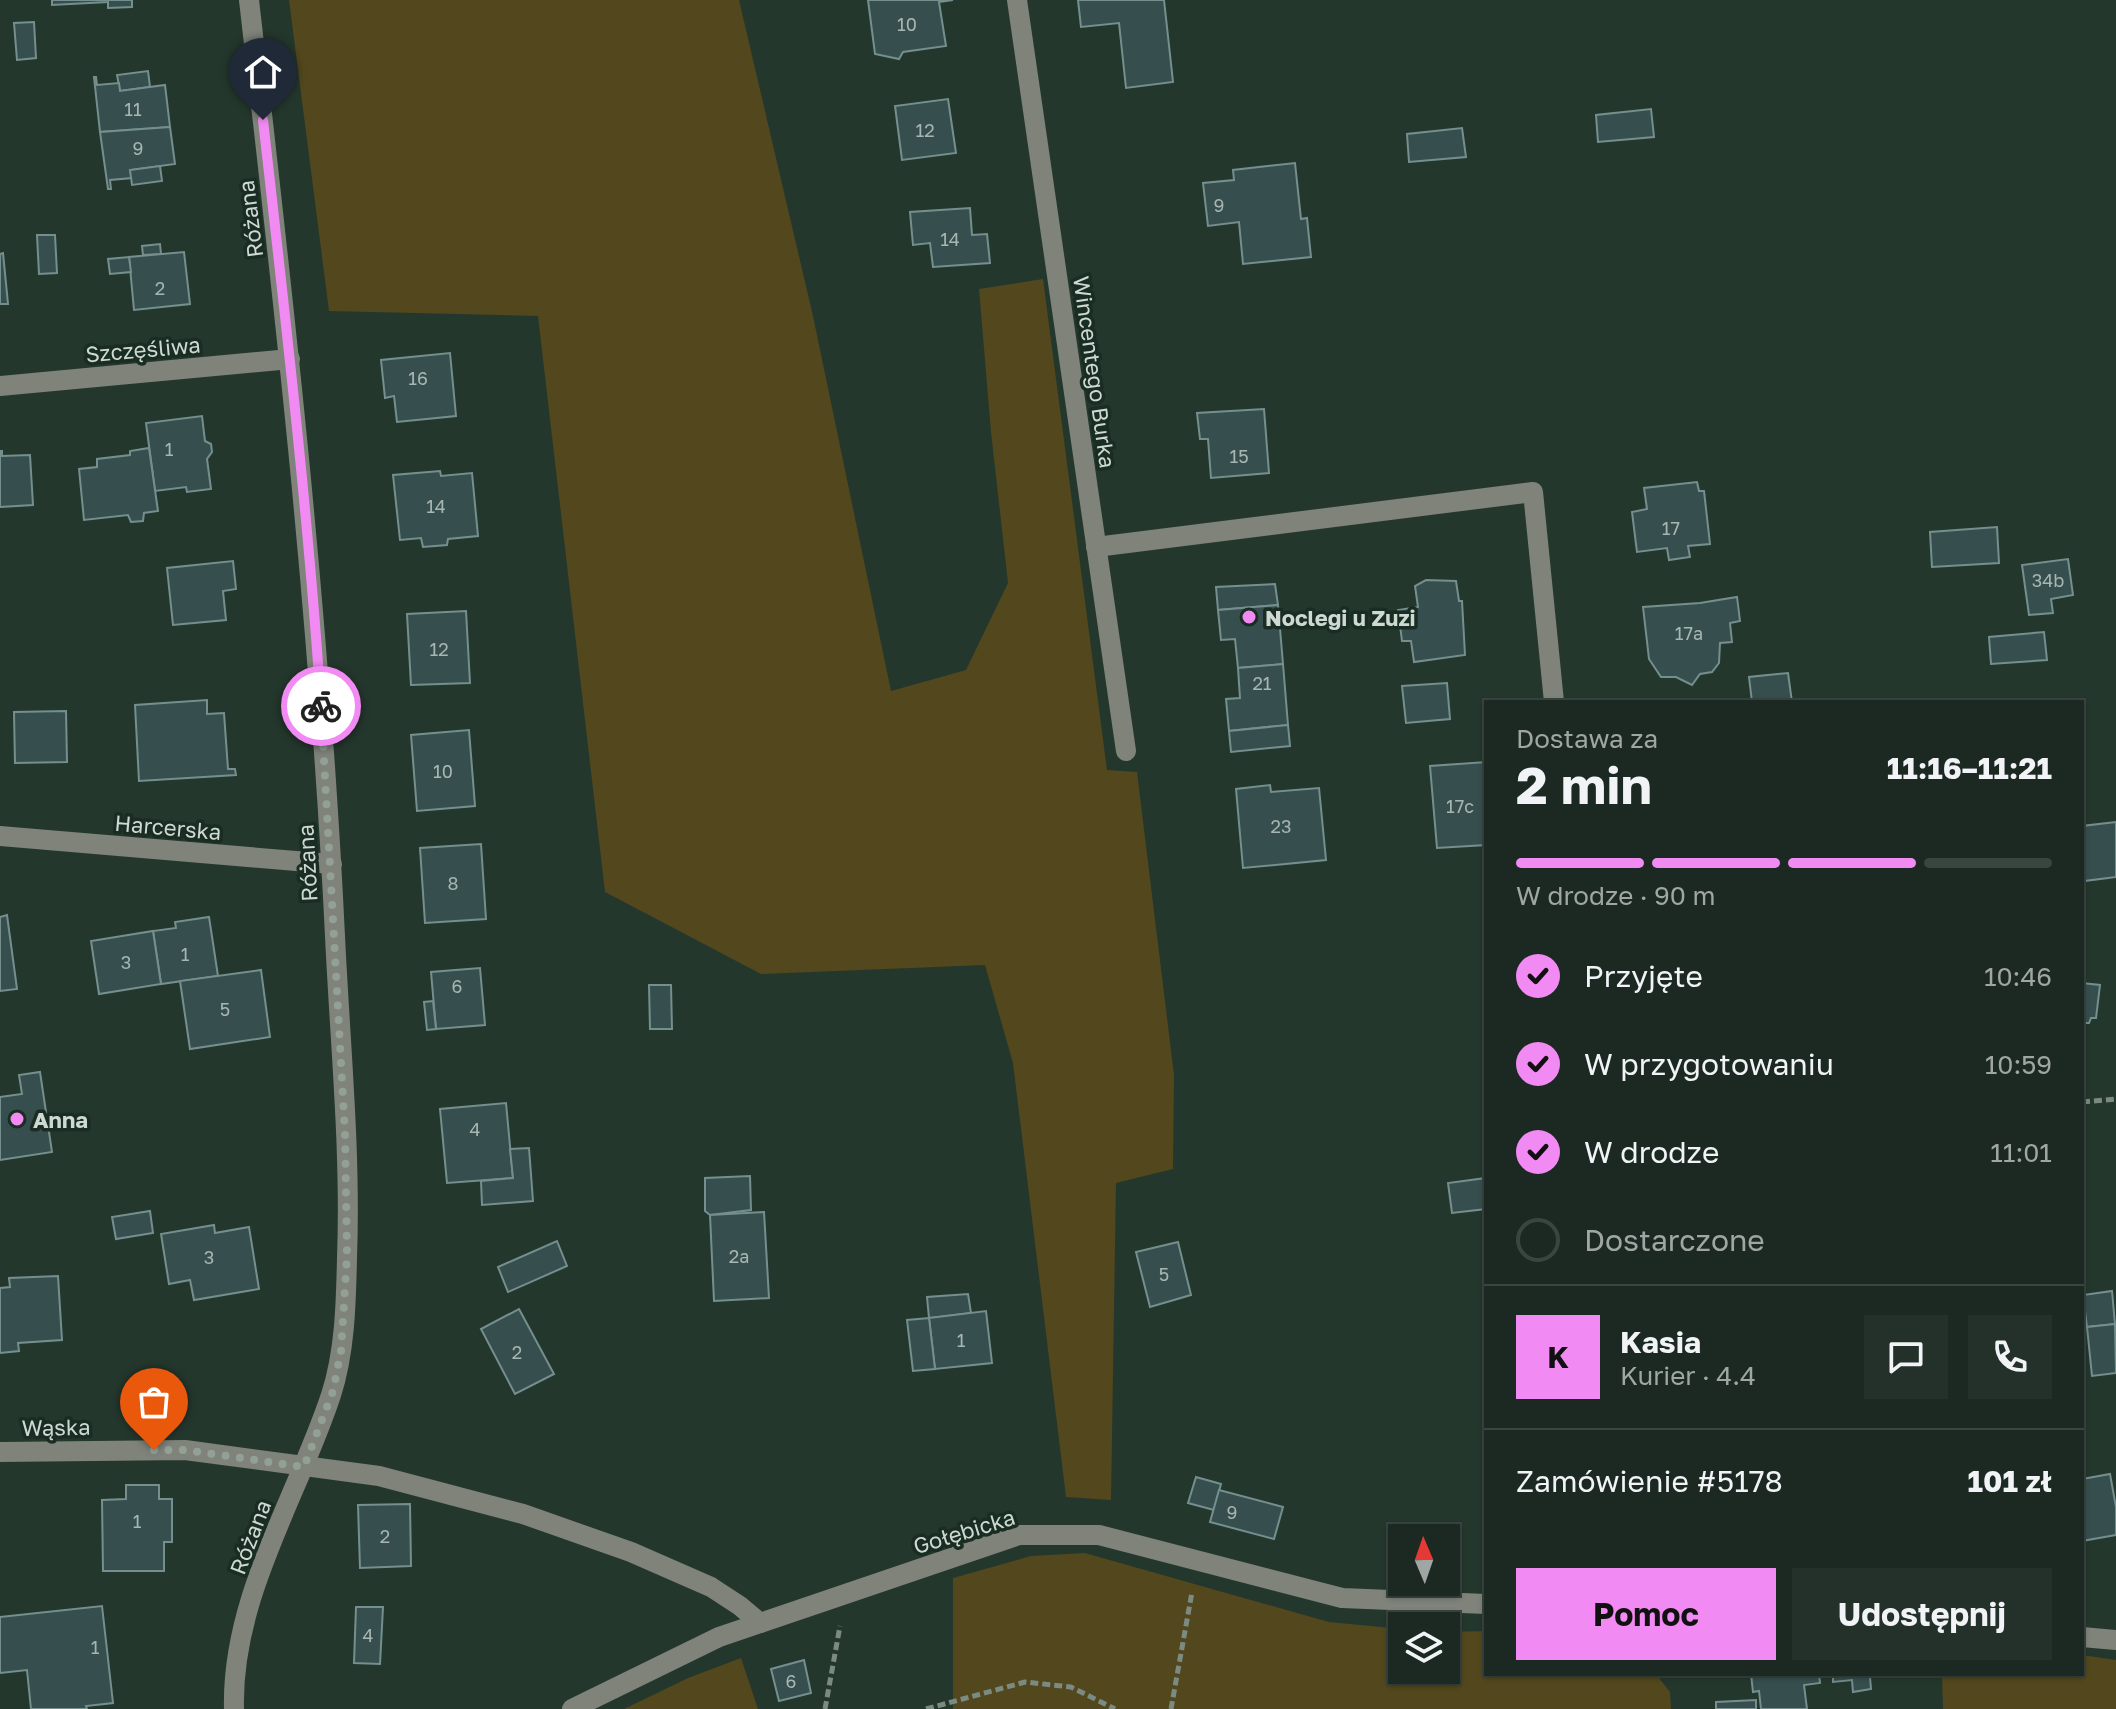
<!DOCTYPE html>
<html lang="pl">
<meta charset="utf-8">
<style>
:root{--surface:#1b2922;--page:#24312a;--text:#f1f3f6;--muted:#a0a6a5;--line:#394540;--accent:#f28af3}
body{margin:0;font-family:"Golos Text",sans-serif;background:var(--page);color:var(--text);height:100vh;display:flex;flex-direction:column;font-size:30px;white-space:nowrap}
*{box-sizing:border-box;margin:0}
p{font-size:26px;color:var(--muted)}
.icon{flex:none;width:44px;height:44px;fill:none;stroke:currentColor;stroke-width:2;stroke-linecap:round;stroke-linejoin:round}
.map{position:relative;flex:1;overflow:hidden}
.side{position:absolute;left:1484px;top:700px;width:600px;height:976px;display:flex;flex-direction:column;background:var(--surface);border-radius:0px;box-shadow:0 2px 6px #0004,0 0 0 2px var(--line)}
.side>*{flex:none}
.needle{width:52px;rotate:358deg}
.fabs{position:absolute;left:1388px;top:1524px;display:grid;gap:16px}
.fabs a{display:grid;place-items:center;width:72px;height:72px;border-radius:0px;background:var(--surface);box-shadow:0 2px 6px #0004,0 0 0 2px var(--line);font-size:40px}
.pin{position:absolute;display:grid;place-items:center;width:68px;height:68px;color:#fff;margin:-82px -34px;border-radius:50% 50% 50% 0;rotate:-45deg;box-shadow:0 0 8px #0007}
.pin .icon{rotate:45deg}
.courier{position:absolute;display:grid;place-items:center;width:80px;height:80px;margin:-40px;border:6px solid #f28af3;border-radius:50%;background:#fff;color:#222;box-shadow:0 2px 10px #0007}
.head em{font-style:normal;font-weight:700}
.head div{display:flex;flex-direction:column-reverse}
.head{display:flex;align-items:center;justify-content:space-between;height:136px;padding:0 32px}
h1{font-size:52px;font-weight:700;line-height:60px}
.bar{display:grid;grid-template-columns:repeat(4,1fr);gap:12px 8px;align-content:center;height:96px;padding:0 32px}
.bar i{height:10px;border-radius:6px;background:var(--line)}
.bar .on{background:var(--accent)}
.bar p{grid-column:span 4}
.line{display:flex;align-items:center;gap:20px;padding:0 32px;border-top:2px solid var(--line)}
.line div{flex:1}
.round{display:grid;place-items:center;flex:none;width:84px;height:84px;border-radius:0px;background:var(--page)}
ol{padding:0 32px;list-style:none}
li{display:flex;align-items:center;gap:24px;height:88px}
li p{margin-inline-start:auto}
li .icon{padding:8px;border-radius:50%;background:var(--accent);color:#111;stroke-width:4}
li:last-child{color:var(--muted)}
li i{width:44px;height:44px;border:4px solid var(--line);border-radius:50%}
.primary-button{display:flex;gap:16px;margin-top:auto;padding:16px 32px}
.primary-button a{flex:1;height:92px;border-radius:0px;background:var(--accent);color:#111;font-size:32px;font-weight:700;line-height:92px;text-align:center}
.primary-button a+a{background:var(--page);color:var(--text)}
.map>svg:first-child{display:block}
</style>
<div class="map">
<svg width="2116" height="1709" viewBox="0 0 2116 1709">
<rect width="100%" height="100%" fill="#24372d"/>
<g fill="#52471d">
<polygon points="289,0 739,0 813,316 891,691 966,670 1008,583 991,432 979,289 1043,279 1107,770 1137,772 1174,1075 1173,1169 1116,1183 1111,1500 1066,1497 1013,1063 985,965 761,974 605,892 538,316 329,311"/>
<polygon points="1085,1553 1329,1622 1402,1629 1402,1670 1446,1670 1446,1632 1486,1631 1486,1674 1656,1674 1670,1692 1671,1709 953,1709 953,1578 1031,1556"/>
<polygon points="2082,1655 2116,1660 2116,1709 1943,1709 1942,1674 2082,1674"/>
<polygon points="741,1658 758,1709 624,1709 688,1678"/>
</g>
<g fill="#364f4e" stroke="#748f8e" stroke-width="2">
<polygon points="52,0 108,0 108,2 52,5"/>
<polygon points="108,0 132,0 132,7 108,8"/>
<polygon points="868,0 953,0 939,2 946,46 903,52 899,59 875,54"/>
<polygon points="1078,0 1164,0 1173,82 1126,88 1119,23 1081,27"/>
<polygon points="34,22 36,58 17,60 14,23"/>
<polygon points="148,71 150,87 120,91 117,75"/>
<polygon points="94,77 96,77 97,85 119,83 120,91 165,85 170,127 100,132"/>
<polygon points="948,99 956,153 902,160 895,106"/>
<polygon points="1651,109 1654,137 1598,142 1596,115"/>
<polygon points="170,127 175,164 130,170 132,178 110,180 111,189 108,189 100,132"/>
<polygon points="1462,128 1466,157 1409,162 1407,134"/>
<polygon points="1295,163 1301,219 1307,218 1311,257 1243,264 1239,222 1208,226 1203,183 1234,180 1233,170"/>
<polygon points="160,166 162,181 132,185 130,170"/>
<polygon points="970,208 972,235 987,234 990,263 933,267 930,243 913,245 910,212"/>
<polygon points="37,235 55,235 57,273 39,274"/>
<polygon points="160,244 161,254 143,255 142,246"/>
<polygon points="184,252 190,304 134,310 129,257"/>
<polygon points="3,253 8,304 0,304 0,254"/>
<polygon points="129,257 131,272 110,274 108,259"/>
<polygon points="450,353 456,416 397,422 394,396 385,398 381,360"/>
<polygon points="1264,409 1269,473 1211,478 1208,439 1200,439 1197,413"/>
<polygon points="202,416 205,441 211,444 212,452 207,459 211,489 187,492 186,487 155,491 146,423"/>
<polygon points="149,448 158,511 144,513 143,521 131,522 128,515 84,520 79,469 97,467 97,459 130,455 130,451"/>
<polygon points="0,451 2,451 2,456 30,455 33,505 0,507"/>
<polygon points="440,471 441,476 472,473 478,536 448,539 447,545 423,547 421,538 400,540 393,475"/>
<polygon points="1697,482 1699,491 1704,491 1710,544 1688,546 1690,557 1669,560 1667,548 1637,552 1632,512 1647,509 1644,488"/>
<polygon points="1997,527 1999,563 1932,567 1930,532"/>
<polygon points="2068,559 2073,595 2051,599 2053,613 2029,615 2022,565"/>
<polygon points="233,561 236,589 223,591 226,620 173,625 167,568"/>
<polygon points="1426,580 1456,581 1459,601 1462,601 1465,655 1414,662 1411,641 1402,641 1398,610 1418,607 1415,586"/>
<polygon points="1275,584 1278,605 1218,610 1216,587"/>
<polygon points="1737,597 1740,621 1730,623 1732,642 1720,643 1719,663 1712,672 1700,674 1692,685 1676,677 1661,677 1649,659 1643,607 1700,603"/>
<polygon points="1278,605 1283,664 1238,668 1235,639 1221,640 1218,610"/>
<polygon points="466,611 470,683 411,685 407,614"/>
<polygon points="2044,632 2047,660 1991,664 1989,637"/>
<polygon points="1283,664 1288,725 1229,731 1226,699 1240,698 1238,668"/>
<polygon points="1788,673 1792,702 1752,702 1749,677"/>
<polygon points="1447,683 1450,719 1406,723 1402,686"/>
<polygon points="207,700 207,714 224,713 228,769 235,769 236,775 139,781 135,705"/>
<polygon points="66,711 67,762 15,763 14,712"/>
<polygon points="1288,725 1290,746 1231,752 1229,731"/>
<polygon points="469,730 475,806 417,811 411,735"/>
<polygon points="1486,762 1486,845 1437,848 1430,766"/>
<polygon points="1270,785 1271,792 1319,788 1326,860 1243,868 1236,789"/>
<polygon points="2116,822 2116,877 2084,881 2082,826"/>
<polygon points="481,844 486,919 425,923 420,848"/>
<polygon points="7,915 17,989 0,991 0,917"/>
<polygon points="209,917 218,976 161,984 153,931 176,928 175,922"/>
<polygon points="153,931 161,984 99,994 91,941"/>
<polygon points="480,968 485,1025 436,1029 431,972"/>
<polygon points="261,970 270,1037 190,1049 180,981"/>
<polygon points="2082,983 2100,985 2096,1018 2091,1018 2089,1023 2082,1023"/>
<polygon points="649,985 671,985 672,1029 650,1029"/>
<polygon points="433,1001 436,1029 427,1030 424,1002"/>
<polygon points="40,1072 52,1152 0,1160 0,1097 22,1094 19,1075"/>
<polygon points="506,1103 513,1178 447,1183 440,1109"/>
<polygon points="529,1148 533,1201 482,1205 481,1181 513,1178 510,1149"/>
<polygon points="750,1176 751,1210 710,1215 705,1211 705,1178"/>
<polygon points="1486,1178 1486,1209 1452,1213 1448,1183"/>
<polygon points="150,1211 153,1233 116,1239 112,1217"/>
<polygon points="764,1212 769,1298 714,1301 710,1215"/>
<polygon points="214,1225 215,1233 249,1227 259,1289 194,1300 190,1280 169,1284 161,1234"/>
<polygon points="557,1241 567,1266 508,1292 498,1267"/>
<polygon points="1178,1242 1191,1295 1150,1307 1136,1252"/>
<polygon points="58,1276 62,1340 18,1343 19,1351 0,1353 0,1288 10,1287 9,1278"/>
<polygon points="2112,1291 2115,1324 2087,1327 2083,1295"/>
<polygon points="968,1294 971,1313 929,1318 927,1297"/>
<polygon points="519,1309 554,1374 515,1394 481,1329"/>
<polygon points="986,1311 992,1363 935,1369 929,1318"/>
<polygon points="929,1318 935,1369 913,1371 907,1320"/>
<polygon points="2115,1324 2116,1373 2092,1376 2087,1327"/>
<polygon points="2110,1474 2116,1507 2116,1535 2082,1541 2082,1479"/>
<polygon points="1196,1477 1221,1484 1214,1510 1188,1503"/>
<polygon points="126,1485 159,1485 159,1499 172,1499 172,1542 164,1542 164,1571 103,1571 102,1500 126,1499"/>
<polygon points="1219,1490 1283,1507 1274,1539 1210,1522"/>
<polygon points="410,1504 411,1566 360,1568 358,1505"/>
<polygon points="102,1606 113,1703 86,1706 87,1709 31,1709 27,1670 0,1673 0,1617"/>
<polygon points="356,1607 383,1607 380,1664 354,1663"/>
<polygon points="804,1660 811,1693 779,1701 771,1669"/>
<polygon points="1751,1674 1819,1674 1820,1683 1804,1685 1807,1709 1761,1709 1759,1691 1753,1692"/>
<polygon points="1833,1674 1894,1674 1870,1677 1871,1689 1853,1692 1852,1680 1833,1682"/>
<polygon points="1756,1700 1756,1709 1716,1709 1716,1702"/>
</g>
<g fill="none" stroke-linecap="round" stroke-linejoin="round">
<g stroke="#7b8b82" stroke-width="5" stroke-dasharray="8 4" stroke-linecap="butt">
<polyline points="2082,1102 2116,1099"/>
<polyline points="825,1709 840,1626"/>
<polyline points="926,1709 1025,1682 1071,1687 1115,1709"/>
<polyline points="1171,1709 1192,1592"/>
</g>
<g stroke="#7f837a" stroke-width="20">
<polyline points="1017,0 1126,751"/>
<polyline points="0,386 290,359"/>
<polyline points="1096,547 1533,492 1554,702"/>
<polyline points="0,836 332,864"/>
<polyline points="0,1452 185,1450 379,1476 523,1514 631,1552 711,1587 740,1606 760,1623"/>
<polyline points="2082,1637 2116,1640"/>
<path d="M234 1709C231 1598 297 1498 331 1395 345 1352 346 1303 347 1258 351 1151 340 1043 335 936 320 623 285 312 249 0"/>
<polyline points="572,1709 719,1637 1019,1535 1099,1535 1342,1598 1486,1604"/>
</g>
</g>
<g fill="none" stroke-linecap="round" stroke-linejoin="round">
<polyline stroke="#92a098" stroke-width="8" stroke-dasharray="0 14.4" points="154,1450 185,1450 304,1467 333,1391 341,1351 347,1256 345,1134 321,706"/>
<path stroke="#f28af3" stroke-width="10" d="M263 120C285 315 308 510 321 706"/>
</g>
<g fill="#f28af3" stroke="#1a2d23" stroke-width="3">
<circle cx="1249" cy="617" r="8"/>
<circle cx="17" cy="1119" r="8"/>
</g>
<g text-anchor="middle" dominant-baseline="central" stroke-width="7" stroke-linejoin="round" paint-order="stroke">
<g font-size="18" fill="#a7b6b1">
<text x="907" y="24">10</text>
<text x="133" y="109">11</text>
<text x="925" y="130">12</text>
<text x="138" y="148">9</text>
<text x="1219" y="205">9</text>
<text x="950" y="239">14</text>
<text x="160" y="288">2</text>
<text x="418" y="378">16</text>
<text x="169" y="449">1</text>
<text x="1239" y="456">15</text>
<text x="436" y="506">14</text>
<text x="1671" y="528">17</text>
<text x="2048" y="580">34b</text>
<text x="1689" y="633">17a</text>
<text x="439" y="649">12</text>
<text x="1262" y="683">21</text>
<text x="443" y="771">10</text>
<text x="1460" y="806">17c</text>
<text x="1281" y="826">23</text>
<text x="453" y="883">8</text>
<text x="185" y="954">1</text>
<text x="126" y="962">3</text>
<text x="457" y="986">6</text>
<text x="225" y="1009">5</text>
<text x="475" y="1129">4</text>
<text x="739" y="1256">2a</text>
<text x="209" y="1257">3</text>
<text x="1164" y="1274">5</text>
<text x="961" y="1340">1</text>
<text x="517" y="1352">2</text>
<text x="1232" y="1512">9</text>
<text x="137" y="1521">1</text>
<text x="385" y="1536">2</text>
<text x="368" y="1635">4</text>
<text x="95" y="1647">1</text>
<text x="791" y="1681">6</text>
</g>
<g font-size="22" fill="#cdd9d2" stroke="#1a2d23">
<text transform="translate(250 219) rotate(-97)">Różana</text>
<text transform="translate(143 349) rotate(-5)">Szczęśliwa</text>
<text transform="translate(1095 372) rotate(82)">Wincentego Burka</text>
<text transform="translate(168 827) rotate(5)">Harcerska</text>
<text transform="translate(307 863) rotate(-93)">Różana</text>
<text transform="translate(56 1427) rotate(-1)">Wąska</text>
<text transform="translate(964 1531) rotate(-17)">Gołębicka</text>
<text transform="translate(250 1537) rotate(-69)">Różana</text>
</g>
<g font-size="22" font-weight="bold" fill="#cdd9d2" stroke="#1a2d23" text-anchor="start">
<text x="1265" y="617">Noclegi u Zuzi</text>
<text x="33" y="1119">Anna</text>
</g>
</g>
</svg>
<div class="fabs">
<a><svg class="needle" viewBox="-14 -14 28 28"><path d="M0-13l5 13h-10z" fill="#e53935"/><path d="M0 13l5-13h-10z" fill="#a0a6a5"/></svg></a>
<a><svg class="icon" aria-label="layers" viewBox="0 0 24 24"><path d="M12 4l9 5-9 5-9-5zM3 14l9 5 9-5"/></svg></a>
</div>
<div class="pin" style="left:154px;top:1450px;background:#ea580c"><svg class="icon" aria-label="bag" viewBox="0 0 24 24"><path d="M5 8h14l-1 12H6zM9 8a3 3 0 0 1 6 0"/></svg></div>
<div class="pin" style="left:263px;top:120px;background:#1f2937"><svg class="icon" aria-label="home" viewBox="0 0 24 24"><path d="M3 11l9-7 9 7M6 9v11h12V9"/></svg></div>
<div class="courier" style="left:321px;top:706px"><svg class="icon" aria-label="bike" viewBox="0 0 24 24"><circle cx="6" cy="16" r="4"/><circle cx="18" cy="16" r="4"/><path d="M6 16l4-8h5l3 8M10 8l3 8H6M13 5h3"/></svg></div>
<section class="side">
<div class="head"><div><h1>2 min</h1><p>Dostawa za</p></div><em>11:16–11:21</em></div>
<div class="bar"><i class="on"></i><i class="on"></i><i class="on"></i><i></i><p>W drodze · 90 m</p></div>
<ol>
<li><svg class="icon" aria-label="check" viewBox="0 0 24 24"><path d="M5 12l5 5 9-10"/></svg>Przyjęte<p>10:46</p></li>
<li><svg class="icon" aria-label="check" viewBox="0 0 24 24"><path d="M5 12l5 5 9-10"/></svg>W przygotowaniu<p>10:59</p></li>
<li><svg class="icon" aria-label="check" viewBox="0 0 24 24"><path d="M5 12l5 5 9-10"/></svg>W drodze<p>11:01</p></li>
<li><i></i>Dostarczone</li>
</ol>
<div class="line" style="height:144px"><b class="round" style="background:var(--accent);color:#111">K</b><div><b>Kasia</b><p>Kurier · 4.4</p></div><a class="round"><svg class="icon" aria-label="chat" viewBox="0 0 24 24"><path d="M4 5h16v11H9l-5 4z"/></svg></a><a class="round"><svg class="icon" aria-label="phone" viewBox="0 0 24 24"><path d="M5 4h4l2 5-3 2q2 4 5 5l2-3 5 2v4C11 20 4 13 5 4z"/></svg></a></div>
<div class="line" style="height:104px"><div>Zamówienie #5178</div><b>101 zł</b></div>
<div class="primary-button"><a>Pomoc</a><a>Udostępnij</a></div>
</section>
</div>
